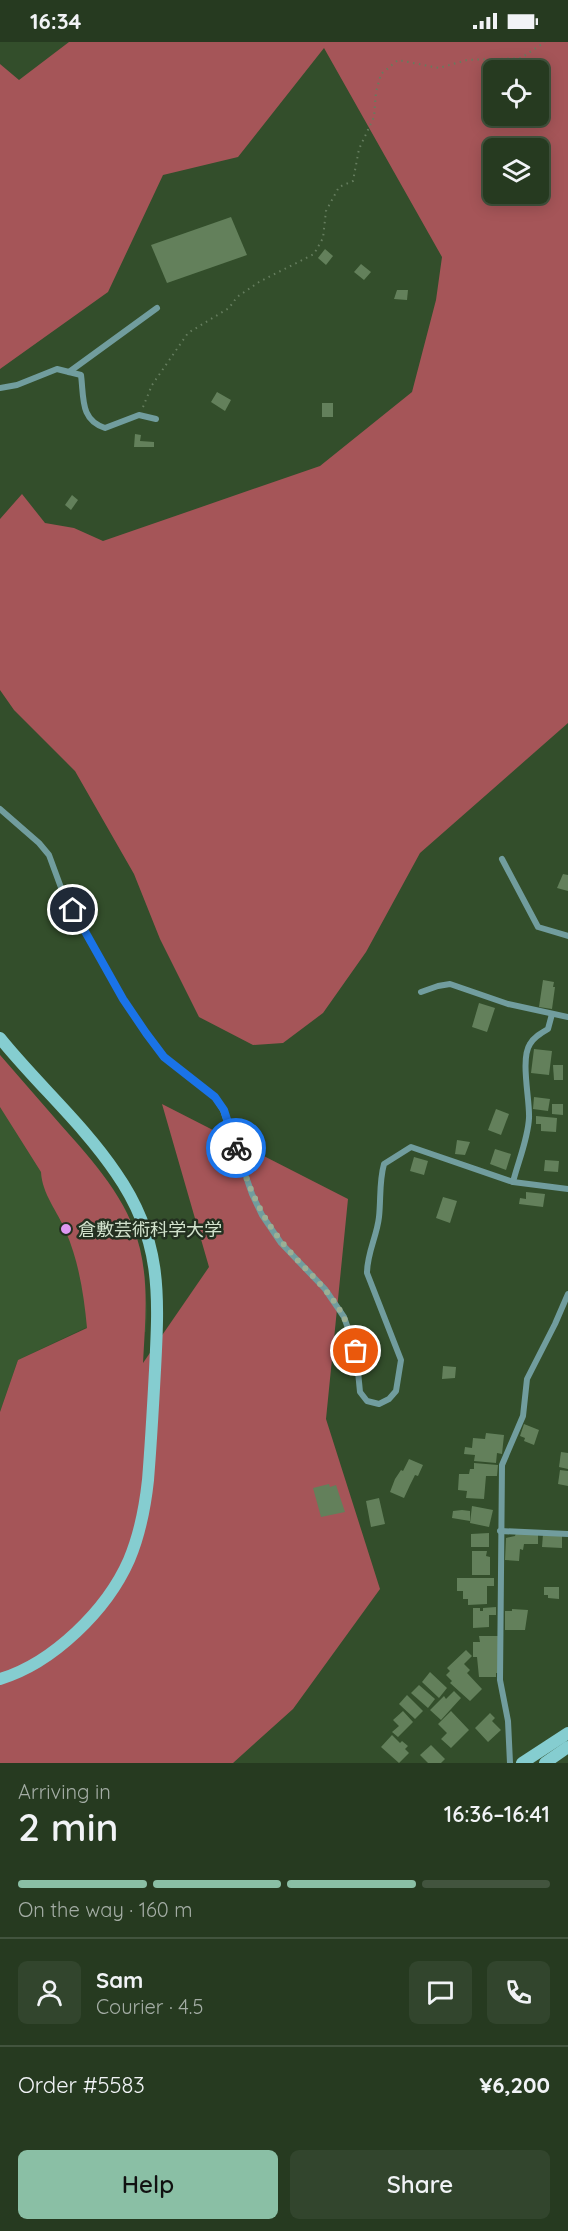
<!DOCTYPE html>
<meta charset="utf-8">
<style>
:root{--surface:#263a20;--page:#32452d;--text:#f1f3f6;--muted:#a4ada5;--line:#42543e;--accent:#8abfa5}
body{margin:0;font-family:Quicksand,"Noto Sans JP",sans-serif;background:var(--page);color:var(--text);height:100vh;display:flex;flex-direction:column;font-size:22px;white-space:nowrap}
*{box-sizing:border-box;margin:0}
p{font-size:20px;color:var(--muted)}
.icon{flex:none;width:33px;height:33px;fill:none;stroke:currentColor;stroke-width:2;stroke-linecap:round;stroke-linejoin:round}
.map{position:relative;height:1721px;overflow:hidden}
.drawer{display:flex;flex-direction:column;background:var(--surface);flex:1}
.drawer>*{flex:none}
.fabs{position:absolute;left:483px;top:18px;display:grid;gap:12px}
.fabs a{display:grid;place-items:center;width:66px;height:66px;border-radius:9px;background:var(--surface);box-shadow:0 3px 15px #0003,0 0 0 2px var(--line);font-size:30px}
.pin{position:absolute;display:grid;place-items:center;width:51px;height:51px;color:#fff;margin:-26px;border:3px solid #fff;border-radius:50%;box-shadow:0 2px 6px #0007}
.courier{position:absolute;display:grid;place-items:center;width:60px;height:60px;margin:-30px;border:4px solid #1a73e8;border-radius:50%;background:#fff;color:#222;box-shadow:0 2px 8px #0007}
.overview em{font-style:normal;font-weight:600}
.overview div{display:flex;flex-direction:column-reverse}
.overview{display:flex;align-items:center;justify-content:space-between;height:102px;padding:0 18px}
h1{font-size:39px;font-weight:600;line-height:45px}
.bar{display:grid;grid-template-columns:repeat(4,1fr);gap:9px 6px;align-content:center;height:72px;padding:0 18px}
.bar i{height:8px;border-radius:4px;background:var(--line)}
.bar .current{background:var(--accent)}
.bar p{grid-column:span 4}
.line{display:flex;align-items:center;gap:15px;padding:0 18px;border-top:2px solid var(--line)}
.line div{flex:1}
.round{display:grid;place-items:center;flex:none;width:63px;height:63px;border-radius:9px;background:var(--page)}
.action{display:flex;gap:12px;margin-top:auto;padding:12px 18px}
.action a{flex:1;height:69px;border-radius:9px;background:var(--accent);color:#111;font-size:24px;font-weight:600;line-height:69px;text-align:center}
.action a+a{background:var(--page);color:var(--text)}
.status{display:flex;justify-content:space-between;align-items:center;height:42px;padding:0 30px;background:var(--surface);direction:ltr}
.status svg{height:16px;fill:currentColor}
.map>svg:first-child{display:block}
</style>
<div class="status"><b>16:34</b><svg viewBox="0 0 49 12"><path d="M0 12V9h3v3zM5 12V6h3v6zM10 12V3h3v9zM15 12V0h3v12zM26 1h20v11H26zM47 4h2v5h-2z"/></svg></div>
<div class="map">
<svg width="568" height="1721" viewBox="0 0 568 1721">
<rect width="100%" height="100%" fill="#334e2b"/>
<polygon fill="#395930" points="0,1013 99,1127 126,1168 140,1206 145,1236 147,1269 146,1290 85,1286 18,1318 0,1370"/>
<g fill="#a55558" fill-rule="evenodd">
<path d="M69 0H568V681L420 811 366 910 323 971 283 1001 253 1003 199 975 160 897 134 832 75 729 14 668 0 648V477L22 452 45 481 74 486 103 499 320 424 412 350 436 258 442 215 324 6 238 115 163 133 108 250 0 327V22L19 38ZM538 28V74H494V28ZM538 106V152H494V106Z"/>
<path d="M0 1013C20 1036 40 1059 60 1082 93 1119 129 1158 140 1207 149 1245 145 1282 143 1321L209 1225 162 1062 348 1157 326 1377 380 1547 293 1667 233 1721H0V1370L18 1318 87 1286C84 1254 79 1220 66 1190 58 1170 42 1152 41 1130L0 1065Z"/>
</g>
<g fill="#63805b">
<polygon points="231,175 247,213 167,241 151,203"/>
<polygon points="325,207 333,214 326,223 318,216"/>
<polygon points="361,222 371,230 364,238 354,230"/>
<polygon points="397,248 408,248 407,258 394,257"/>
<polygon points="217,350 231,358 225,369 211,360"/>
<rect x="322" y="361" width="11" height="14"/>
<polygon points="135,392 141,393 140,399 154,400 154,405 134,405"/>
<polygon points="72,453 78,458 71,468 65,463"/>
<polygon points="563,832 568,833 568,849 557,846"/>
<polygon points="543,938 554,940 553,945 555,945 552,967 539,965"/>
<polygon points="479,961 495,966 487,990 472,985"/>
<polygon points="534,1007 552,1009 549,1033 531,1031"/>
<polygon points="553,1023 563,1023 563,1038 554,1038"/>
<polygon points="534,1055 550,1057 548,1069 533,1067"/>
<polygon points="552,1062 563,1062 563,1073 552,1072"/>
<polygon points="496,1067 509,1072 501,1093 488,1088"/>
<polygon points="536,1074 557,1076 556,1090 541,1089 541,1082 536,1082"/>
<polygon points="457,1098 470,1100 465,1113 455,1112"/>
<polygon points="495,1107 511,1112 506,1128 490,1122"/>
<polygon points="414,1115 428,1119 424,1133 410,1129"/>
<polygon points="545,1118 559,1119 558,1130 544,1129"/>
<polygon points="526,1150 545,1152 543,1165 519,1162 520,1156 526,1157"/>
<polygon points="443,1155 457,1159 450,1181 436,1176"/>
<polygon points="443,1324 456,1325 455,1336 442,1337"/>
<polygon points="524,1382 539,1388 534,1403 524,1399 525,1396 520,1394"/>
<polygon points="486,1391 504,1393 502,1412 497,1411 496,1421 474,1419 475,1413 464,1412 465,1405 472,1406 473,1396 485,1397"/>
<polygon points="561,1410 568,1411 568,1427 559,1425"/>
<polygon points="409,1417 423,1423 418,1434 415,1433 410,1443 404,1456 390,1450 395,1437 401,1428 403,1429"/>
<polygon points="474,1421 498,1423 497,1434 486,1434 484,1457 466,1456 467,1449 458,1448 459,1432 469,1432 470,1427 474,1427"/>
<polygon points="560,1428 568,1429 568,1444 558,1442"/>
<polygon points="329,1442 330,1445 336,1443 345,1470 321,1475 313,1446"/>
<polygon points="379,1456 385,1482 371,1485 366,1459"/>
<polygon points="472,1464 493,1468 489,1485 470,1481"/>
<polygon points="462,1468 470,1469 470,1479 452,1476 453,1469"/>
<polygon points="489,1491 489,1505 471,1505 471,1492"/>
<polygon points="516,1491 538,1492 538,1502 524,1502 523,1508 520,1507 519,1519 505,1518 506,1496 515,1494"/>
<polygon points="543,1492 562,1493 562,1506 542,1505"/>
<polygon points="472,1509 487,1509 486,1514 490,1515 490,1533 472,1533"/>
<polygon points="457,1536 494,1536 494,1544 487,1544 487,1562 468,1563 468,1557 463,1557 463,1549 457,1549"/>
<polygon points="544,1545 559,1545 559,1557 548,1556 548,1553 544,1553"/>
<polygon points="496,1565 496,1573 489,1573 489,1585 473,1586 473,1566 480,1566 480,1569 483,1569 483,1566"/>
<polygon points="512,1567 528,1568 525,1588 505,1588 505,1569 512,1569"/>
<polygon points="479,1594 498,1594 498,1631 496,1631 496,1635 479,1635 477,1615 473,1615 473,1600 480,1600"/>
<polygon points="466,1608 472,1614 464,1622 470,1628 467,1631 482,1647 470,1659 450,1641 452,1639 446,1633 450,1629 447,1626"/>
<polygon points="430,1630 447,1646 439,1656 422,1640"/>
<polygon points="419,1643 435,1657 428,1666 411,1651"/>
<polygon points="454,1649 461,1656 441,1678 430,1668 444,1654 446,1657"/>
<polygon points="407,1653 423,1669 415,1677 399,1662"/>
<polygon points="403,1669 413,1680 398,1695 392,1690 399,1684 393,1678"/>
<polygon points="451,1669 469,1688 451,1706 441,1697 447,1691 438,1682"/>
<polygon points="490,1671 495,1676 492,1679 501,1688 488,1700 475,1686"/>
<polygon points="392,1693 400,1701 402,1699 408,1704 405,1707 409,1711 399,1721 381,1705"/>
<polygon points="431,1703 445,1717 441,1721 428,1721 420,1713"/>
</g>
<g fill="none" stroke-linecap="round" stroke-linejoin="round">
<polyline stroke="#657d5e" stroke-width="2" stroke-dasharray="1.5 4.5" stroke-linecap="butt" points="143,365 152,343 188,291 229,266 237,255 259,240 314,212 323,196 326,169 339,145 353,139 359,107 374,75 376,50 381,32 398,18 439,26 467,18 521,16 545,0"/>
<g stroke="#719d9e" stroke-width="6">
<polyline points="69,330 157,266"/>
<path d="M0 346 17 343 57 327 81 333C84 356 80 378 105 386L139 373 156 377"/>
<path d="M0 767 39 801 49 813 63 851 123 957 146 991 164 1015 215 1055 223 1068 252 1152 262 1173 281 1201 325 1247 344 1275 356 1309 360 1350 367 1359 379 1362 389 1357 396 1349 401 1318 367 1231C367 1211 377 1194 379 1175 381 1157 379 1140 384 1122L411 1105 513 1140 568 1147"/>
<polyline points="502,817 538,885 568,894"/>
<polyline points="421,950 438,944 450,942 508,962 568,975"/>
<path d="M513 1140C518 1120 528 1097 529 1076 530 1058 520 1017 530 1002 534 995 541 991 548 987L552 972"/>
<polyline points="500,1489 568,1492"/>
<polyline points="510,1721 508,1679 500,1638 502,1423 523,1374 527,1337 555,1282 568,1252"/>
</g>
<g stroke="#85cdd0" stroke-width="12">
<path d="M0 996C37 1042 83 1082 116 1131 162 1197 159 1252 155 1328 153 1365 151 1401 148 1438 145 1466 140 1492 129 1518 107 1568 53 1621 0 1637"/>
<polyline points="522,1721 568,1691"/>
<polyline points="545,1721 568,1705"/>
</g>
</g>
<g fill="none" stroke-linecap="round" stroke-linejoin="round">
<path stroke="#9baf95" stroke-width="6" stroke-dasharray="0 10.8" d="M236 1106C247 1140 259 1172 282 1200 302 1226 328 1245 343 1274 349 1285 352 1298 356 1309"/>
<polyline stroke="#1a73e8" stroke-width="8" points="73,868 123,957 146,991 164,1015 215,1055 224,1068 236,1106"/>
</g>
<circle fill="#df98f2" stroke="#233020" stroke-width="2" cx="66" cy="1187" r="6"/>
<g text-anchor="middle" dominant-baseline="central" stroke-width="5" stroke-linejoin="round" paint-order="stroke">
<g font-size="18" fill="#d3e3ce" stroke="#233020" text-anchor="start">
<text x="78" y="1187">倉敷芸術科学大学</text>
</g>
</g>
</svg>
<div class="fabs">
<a><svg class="icon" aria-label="locate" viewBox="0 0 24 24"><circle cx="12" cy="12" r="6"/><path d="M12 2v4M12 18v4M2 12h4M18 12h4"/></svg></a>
<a><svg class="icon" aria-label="layers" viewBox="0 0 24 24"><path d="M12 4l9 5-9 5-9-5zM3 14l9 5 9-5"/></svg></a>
</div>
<div class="pin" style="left:356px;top:1309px;background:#ea580c"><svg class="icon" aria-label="bag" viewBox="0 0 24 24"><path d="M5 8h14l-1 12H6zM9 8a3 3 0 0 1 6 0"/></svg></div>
<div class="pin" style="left:73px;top:868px;background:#1f2937"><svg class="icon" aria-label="home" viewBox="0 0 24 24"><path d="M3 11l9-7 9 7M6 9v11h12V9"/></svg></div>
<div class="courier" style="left:236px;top:1106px"><svg class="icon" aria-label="bike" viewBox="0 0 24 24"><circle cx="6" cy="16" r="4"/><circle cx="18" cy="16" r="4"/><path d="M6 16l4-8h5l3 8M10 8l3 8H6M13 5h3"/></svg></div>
</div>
<section class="drawer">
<div class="overview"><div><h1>2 min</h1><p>Arriving in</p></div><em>16:36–16:41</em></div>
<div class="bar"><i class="current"></i><i class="current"></i><i class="current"></i><i></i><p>On the way · 160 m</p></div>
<div class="line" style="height:108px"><a class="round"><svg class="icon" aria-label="person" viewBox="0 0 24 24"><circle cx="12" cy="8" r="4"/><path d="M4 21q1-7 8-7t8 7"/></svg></a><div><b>Sam</b><p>Courier · 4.5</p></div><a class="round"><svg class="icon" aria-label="chat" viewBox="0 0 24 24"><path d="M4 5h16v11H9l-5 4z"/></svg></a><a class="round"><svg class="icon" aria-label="phone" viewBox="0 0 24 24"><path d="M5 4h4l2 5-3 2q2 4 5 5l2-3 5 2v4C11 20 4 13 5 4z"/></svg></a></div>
<div class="line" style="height:78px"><div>Order #5583</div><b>¥6,200</b></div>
<div class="action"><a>Help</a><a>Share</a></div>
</section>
